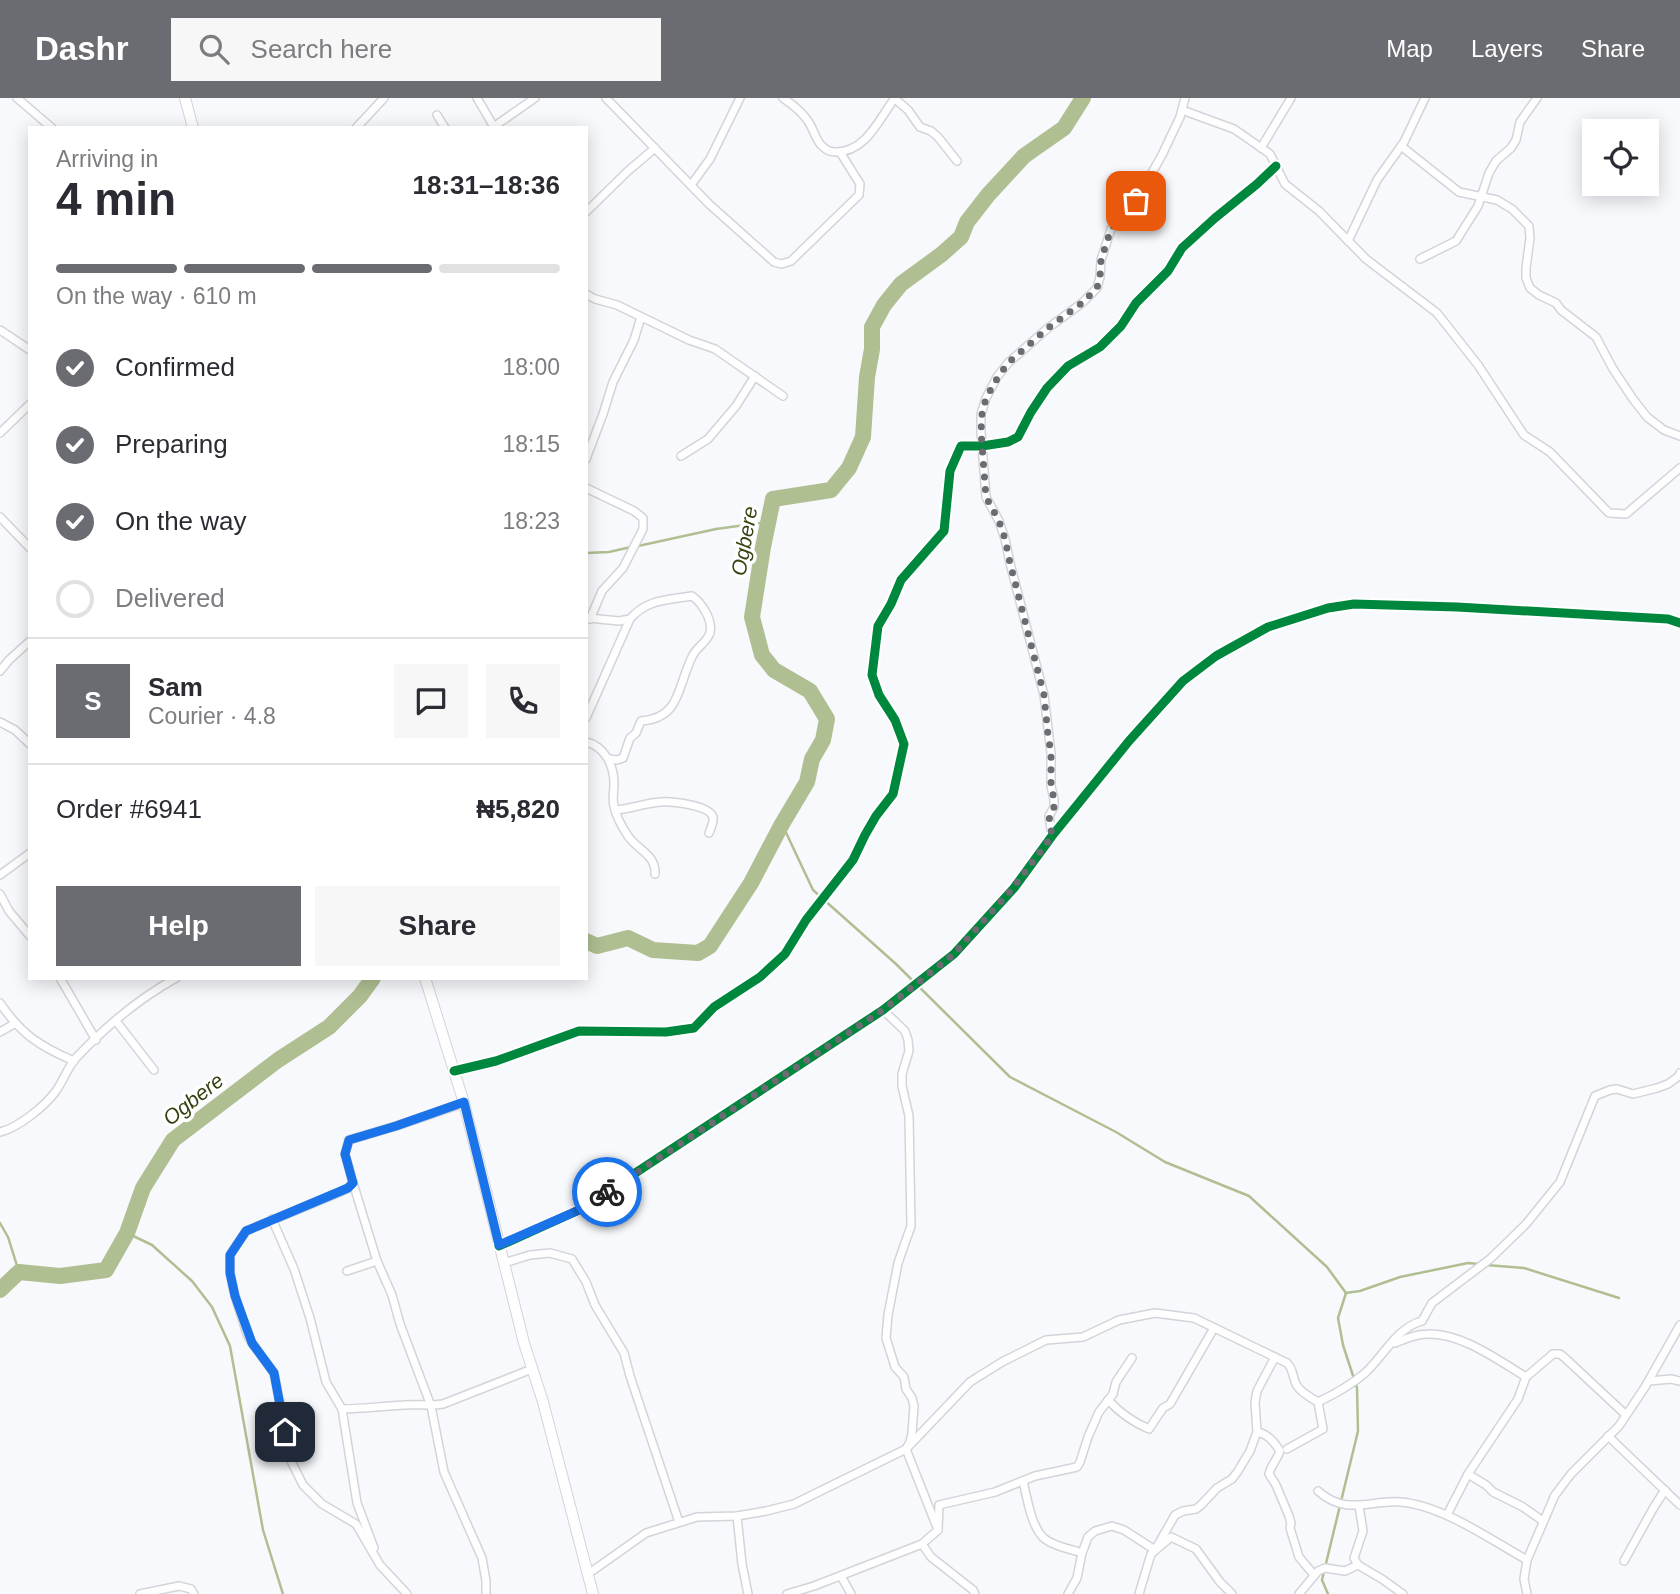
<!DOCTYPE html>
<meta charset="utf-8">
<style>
:root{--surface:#fff;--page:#f7f7f7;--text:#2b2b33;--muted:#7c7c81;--line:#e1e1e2;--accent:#6b6c72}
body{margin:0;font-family:Arial,sans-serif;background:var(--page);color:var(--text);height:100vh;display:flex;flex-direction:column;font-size:26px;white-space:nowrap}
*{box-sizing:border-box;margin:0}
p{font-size:23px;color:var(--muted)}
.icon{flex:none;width:38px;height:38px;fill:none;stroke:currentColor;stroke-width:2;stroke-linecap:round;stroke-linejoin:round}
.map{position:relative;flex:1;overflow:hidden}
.sheet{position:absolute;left:28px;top:28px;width:560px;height:854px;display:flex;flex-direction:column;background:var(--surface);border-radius:0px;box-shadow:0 4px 18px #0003}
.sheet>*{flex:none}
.fabs{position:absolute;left:1582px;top:21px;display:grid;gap:14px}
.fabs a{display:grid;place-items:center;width:77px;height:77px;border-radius:0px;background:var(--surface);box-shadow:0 4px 18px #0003;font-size:35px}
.pin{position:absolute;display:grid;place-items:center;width:60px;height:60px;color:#fff;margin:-30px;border-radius:14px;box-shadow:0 4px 10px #0006}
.courier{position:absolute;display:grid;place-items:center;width:70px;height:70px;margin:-35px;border:5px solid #1a73e8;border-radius:50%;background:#fff;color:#222;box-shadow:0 2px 9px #0007}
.overview em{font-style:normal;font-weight:700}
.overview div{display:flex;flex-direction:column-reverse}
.overview{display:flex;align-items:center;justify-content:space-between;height:119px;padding:0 28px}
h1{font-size:46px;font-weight:700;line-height:52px}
.bar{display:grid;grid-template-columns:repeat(4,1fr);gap:10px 7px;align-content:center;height:84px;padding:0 28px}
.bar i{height:9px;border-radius:5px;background:var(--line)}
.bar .selected{background:var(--accent)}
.bar p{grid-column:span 4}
.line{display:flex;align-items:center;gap:18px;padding:0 28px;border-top:2px solid var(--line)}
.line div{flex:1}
.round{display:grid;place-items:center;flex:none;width:74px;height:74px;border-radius:0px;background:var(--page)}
ol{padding:0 28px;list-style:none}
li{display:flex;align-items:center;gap:21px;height:77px}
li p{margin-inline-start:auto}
li .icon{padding:7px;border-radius:50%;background:var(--accent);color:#fff;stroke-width:4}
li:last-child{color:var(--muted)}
li i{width:38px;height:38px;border:4px solid var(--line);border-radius:50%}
.cta{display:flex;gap:14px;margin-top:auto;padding:14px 28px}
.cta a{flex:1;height:80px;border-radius:0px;background:var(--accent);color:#fff;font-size:28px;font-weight:700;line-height:80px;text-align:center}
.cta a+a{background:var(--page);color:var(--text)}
header{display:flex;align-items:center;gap:42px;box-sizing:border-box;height:98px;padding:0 35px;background:var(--accent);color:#fff}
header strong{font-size:33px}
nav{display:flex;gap:38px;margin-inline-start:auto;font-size:24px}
.search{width:490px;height:63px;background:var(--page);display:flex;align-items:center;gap:18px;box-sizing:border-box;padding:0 24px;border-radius:0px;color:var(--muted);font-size:26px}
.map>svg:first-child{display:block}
</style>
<header>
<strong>Dashr</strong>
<div class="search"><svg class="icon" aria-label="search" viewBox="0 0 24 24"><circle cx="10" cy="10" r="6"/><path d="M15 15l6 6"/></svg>Search here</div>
<nav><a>Map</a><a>Layers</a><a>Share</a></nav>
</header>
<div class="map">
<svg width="1680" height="1496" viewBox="0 0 1680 1496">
<rect width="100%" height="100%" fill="#f8f9fc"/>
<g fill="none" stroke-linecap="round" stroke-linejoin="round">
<g stroke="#b0bf92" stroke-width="2.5">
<polyline points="638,448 716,431 768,424"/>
<polyline points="586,455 609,454 631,449"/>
<polyline points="782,726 813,792 896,866 1010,979 1116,1034 1165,1064 1249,1098 1327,1169 1346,1195"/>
<polyline points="0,1125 8,1139 19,1174"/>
<polyline points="127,1135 152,1147 192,1183 212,1209 230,1248 263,1432 283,1496"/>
<polyline points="1486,1167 1524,1170 1619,1200"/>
<polyline points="1346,1195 1360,1193 1400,1179 1468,1165 1479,1166"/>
<polyline points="1328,1496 1322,1482 1358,1333 1357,1290 1343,1247 1338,1220 1346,1195"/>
</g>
<g stroke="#b0bf92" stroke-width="16">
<polyline points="586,843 597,848 628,840 653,852 698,855 710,848 751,785 782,726 807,684 812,661 823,642 827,621 810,593 774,572 762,557 752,519 763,449 773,401 831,392 849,370 863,339 867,279 872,251 872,229 884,207 901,186 942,156 961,139 967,124 988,97 1024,58 1064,30 1083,0"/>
<polyline points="0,1192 19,1174 60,1178 106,1172 127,1135 143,1090 173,1042 278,962 329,929 360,898 373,880"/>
</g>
<defs>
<g id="minor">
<polyline points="17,0 52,30"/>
<polyline points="477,0 494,29"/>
<polyline points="606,0 709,106 774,164 782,166 791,163 859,97 860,86 840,54"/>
<path d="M783 0C792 6 802 14 808 23 813 30 815 40 821 47 826 52 829 54 836 54 866 54 879 21 895 0"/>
<polyline points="894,0 908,12 920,29 931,33 938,39 957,63"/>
<polyline points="1182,12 1234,31 1270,56 1285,86 1319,113 1366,161 1437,215 1478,267 1524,337 1550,354 1609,415 1626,416 1680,370"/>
<polyline points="437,17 445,30"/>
<polyline points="356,30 384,0"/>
<polyline points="492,30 535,0"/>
<polyline points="1401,48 1459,94 1497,102 1512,111 1529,128 1530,140 1526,170 1526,180 1530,190 1539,197 1556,205 1561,212 1596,239 1613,271 1633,301 1647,319 1664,332 1680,338"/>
<polyline points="1261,50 1291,0"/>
<polyline points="691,87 710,61 740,0"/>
<polyline points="586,114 628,73 655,50"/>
<polyline points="1348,143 1377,82 1404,44 1425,0"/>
<polyline points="1420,161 1456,143 1478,108 1489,75 1496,63 1511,50 1516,42 1520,24 1537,0"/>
<polyline points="586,196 595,201 617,207 689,242 715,251 783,298"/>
<polyline points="0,232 30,252"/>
<polyline points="0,335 30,306"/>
<polyline points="681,358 708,341 736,308 755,278"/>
<polyline points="586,361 603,316 613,284 634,242 641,219"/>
<polyline points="586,390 634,413 643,420 643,431 623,470 602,493 590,521"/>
<polyline points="0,419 30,450"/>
<polyline points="589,520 619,523 630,521"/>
<polyline points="0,573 9,562 30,543"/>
<path d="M586 620 630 521C647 501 668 502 692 498 702 505 713 522 710 535 707 544 697 549 693 557 677 587 682 620 641 623L636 635 630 640 623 660 617 662 609 661"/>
<polyline points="0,624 15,632 30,646"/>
<path d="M586 644C605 648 614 668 614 686 614 693 612 701 614 708 616 718 622 729 628 738 637 752 656 756 655 776"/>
<path d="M615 712C631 711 645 705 660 704 671 703 709 707 713 719 714 724 711 730 709 735"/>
<polyline points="1052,738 1049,718 1054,709 1054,701 1051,688 1051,655 1044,597 1010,465 1005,441 999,423 986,399 981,334 981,316 986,300 997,279 1008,265 1048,230 1082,205 1097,190 1100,179 1101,162 1111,131 1123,116 1136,103 1162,57 1180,19 1185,0"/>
<polyline points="0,777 30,755"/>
<polyline points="0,796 9,813 30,838"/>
<polyline points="60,880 96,942"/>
<path d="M0 905C21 936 39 948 74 963"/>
<polyline points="883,912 905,933 908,942 909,953 902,976 902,988 909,1018 911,1128 898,1165 888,1217 886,1240 895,1269 904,1279 906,1291 912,1300 914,1308 912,1335 910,1344 906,1351 938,1432"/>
<polyline points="116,923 154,972"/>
<polyline points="0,934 14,926"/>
<polyline points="454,973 496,963 579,933 666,934 694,930 714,909 760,879 785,856 806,822 853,762 865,737 876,718 893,696 904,646 895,622 879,597 872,577 878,528 891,506 901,482 944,433 950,373 961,348 982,348 1008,344 1018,339 1031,314 1047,290 1068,268 1100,249 1121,228 1136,205 1168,173 1182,150 1215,120 1257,86 1276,68"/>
<path d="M0 1034C18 1030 45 1008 56 993 63 983 67 971 75 961 104 930 138 901 176 880"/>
<polyline points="353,1085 348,1090 338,1095 246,1133 230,1157 230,1175 235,1198 247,1236 252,1245 274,1275 291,1363 303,1387 322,1406 356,1426 380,1467 407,1496"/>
<path d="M272 1121 294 1171 310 1220 326 1284 342 1311C363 1311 383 1308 404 1307 417 1306 429 1308 443 1306L532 1271"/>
<polyline points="499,1148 579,1112 883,912 954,856 1014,790 1052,738 1129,643 1183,583 1216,558 1268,529 1328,510 1354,506 1457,509 1668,521 1680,525"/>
<polyline points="377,1163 392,1197 400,1226 431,1308 444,1374 482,1460 486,1483 486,1496"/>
<polyline points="504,1165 530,1157 550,1155 572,1161 586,1184 595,1207 624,1255 630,1278 679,1424"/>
<polyline points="347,1173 377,1163 353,1085 345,1056 349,1042 396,1028 464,1005"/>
<path d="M1395 1245C1405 1241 1416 1236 1427 1236 1460 1234 1498 1262 1526 1279"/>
<polyline points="1649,1283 1671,1281 1680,1283"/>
<path d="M1108 1302C1119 1314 1135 1325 1149 1331L1163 1310 1170 1306 1214 1230"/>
<polyline points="342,1311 357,1405 374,1450"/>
<path d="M1257 1334C1268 1336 1274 1344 1280 1353 1277 1362 1271 1367 1269 1376L1276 1387 1289 1418 1291 1425 1290 1430 1299 1459 1314 1477"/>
<polyline points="1608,1338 1680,1407"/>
<path d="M1287 1351 1323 1331 1318 1304C1335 1296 1351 1287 1365 1275 1384 1258 1396 1230 1422 1223L1432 1205 1490 1161 1526 1126 1560 1084 1595 998 1610 992 1617 991 1633 996 1657 990 1668 986 1679 978 1680 975"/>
<polyline points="1468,1376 1486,1387 1493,1394 1523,1409 1543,1423"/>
<path d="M1023 1383C1027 1399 1031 1430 1045 1441 1055 1449 1071 1451 1082 1455"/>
<path d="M1318 1393C1346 1418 1369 1402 1400 1404 1442 1407 1491 1442 1527 1462"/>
<polyline points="1359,1408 1363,1433 1354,1460 1358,1467 1382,1481 1403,1496"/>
<polyline points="1447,1417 1468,1376 1518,1301 1526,1279 1553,1256 1560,1256 1565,1260 1626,1317"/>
<polyline points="737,1418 742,1466 748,1496"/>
<polyline points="922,1446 931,1459 973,1492 975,1496"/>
<polyline points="1624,1463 1654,1409 1665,1392"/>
<path d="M588 1476 646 1435 697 1419 737 1418 766 1413 794 1406 906 1351 970 1284 1002 1264 1046 1242 1083 1239 1119 1222 1155 1215 1194 1220 1287 1265C1294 1272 1292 1278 1296 1286 1299 1293 1311 1300 1318 1304"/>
<polyline points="841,1478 851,1496"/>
<polyline points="140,1496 179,1488 191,1491 194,1496"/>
<polyline points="787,1496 814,1488 922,1446 938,1432 939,1407 995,1394 1035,1378 1077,1369 1080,1364 1088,1339 1099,1314 1113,1296 1116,1284 1132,1260"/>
<polyline points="1068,1496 1077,1480 1082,1455 1088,1439 1095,1433 1112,1428 1124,1432 1155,1452 1175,1417 1183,1413 1196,1411 1201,1407 1217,1390 1232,1381 1238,1373 1250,1353 1257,1334 1255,1304 1257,1293 1275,1259"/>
<polyline points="1139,1496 1151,1456 1171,1439 1196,1451 1220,1484 1232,1496"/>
<polyline points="1299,1496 1318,1473 1325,1470 1345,1473 1358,1467"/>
<polyline points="1527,1496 1524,1481 1527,1462 1555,1397 1571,1376 1619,1328 1645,1289 1680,1227"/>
</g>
<g id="secondary">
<polyline points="185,0 193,30"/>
<polyline points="425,880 464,1005 524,1245 543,1304 593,1496"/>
</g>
</defs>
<use href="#minor" stroke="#d3d4d9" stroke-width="10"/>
<use href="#secondary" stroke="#d3d4d9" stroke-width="12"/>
<use href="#minor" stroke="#fefeff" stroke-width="7"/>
<use href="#secondary" stroke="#fefeff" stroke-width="10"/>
<defs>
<g id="cycleway">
<polyline points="454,973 496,963 579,933 666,934 694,930 714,909 760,879 785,856 806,822 853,762 865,737 876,718 893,696 904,646 895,622 879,597 872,577 878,528 891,506 901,482 944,433 950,373 961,348 982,348 1008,344 1018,339 1031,314 1047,290 1068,268 1100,249 1121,228 1136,205 1168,173 1182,150 1215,120 1257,86 1276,68"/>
<polyline points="499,1148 579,1112 883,912 954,856 1014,790 1052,738 1129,643 1183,583 1216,558 1268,529 1328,510 1354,506 1457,509 1668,521 1680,525"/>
</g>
</defs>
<use href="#cycleway" stroke="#fff" stroke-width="13"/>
<use href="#cycleway" stroke="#00873e" stroke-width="9"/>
</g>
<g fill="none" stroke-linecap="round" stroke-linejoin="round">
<polyline stroke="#6b6c72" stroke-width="7" stroke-dasharray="0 12.6" points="607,1094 883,912 954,856 1013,790 1052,738 1049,718 1054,709 1054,701 1051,688 1051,655 1048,637 1044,597 1010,465 1005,441 999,423 986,399 981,334 982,316 986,300 998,279 1008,265 1048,230 1082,205 1097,190 1100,179 1101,162 1111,131 1123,116 1136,103"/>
<polyline stroke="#1a73e8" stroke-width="9" points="285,1334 274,1275 252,1245 235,1198 230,1175 230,1157 246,1133 348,1090 353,1085 345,1056 349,1042 396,1028 464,1004 499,1147 579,1112 607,1094"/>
</g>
<g text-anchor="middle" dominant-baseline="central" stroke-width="7" stroke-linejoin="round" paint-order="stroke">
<g font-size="21" font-style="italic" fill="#354311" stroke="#fff">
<text transform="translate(744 443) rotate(-80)">Ogbere</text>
<text transform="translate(193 1001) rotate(-38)">Ogbere</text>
</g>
</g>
</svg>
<div class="fabs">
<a><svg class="icon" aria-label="locate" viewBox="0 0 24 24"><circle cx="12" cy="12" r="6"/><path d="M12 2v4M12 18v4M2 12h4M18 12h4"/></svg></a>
</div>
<div class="pin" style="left:1136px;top:103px;background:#ea580c"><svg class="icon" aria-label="bag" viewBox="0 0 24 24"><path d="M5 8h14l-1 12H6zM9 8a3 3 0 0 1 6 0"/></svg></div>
<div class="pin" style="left:285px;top:1334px;background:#1f2937"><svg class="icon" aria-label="home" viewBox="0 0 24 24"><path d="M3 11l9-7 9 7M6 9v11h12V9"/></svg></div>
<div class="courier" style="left:607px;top:1094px"><svg class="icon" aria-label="bike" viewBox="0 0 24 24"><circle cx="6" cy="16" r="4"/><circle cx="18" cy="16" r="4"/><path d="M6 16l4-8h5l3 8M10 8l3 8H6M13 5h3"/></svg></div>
<section class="sheet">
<div class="overview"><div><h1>4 min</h1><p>Arriving in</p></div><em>18:31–18:36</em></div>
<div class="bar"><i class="selected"></i><i class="selected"></i><i class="selected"></i><i></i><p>On the way · 610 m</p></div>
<ol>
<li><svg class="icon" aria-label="check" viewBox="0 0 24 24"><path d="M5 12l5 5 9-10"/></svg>Confirmed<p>18:00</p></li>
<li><svg class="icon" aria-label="check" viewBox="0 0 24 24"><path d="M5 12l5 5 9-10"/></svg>Preparing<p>18:15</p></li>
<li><svg class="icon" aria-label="check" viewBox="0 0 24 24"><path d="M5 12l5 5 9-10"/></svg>On the way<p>18:23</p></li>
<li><i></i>Delivered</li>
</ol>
<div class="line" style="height:126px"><b class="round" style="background:var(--accent);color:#fff">S</b><div><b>Sam</b><p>Courier · 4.8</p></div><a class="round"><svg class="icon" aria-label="chat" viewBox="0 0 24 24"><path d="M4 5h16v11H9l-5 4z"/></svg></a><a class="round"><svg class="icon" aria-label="phone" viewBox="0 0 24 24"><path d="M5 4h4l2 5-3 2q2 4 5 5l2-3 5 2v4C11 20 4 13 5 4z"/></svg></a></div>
<div class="line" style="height:91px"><div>Order #6941</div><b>₦5,820</b></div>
<div class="cta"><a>Help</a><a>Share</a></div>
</section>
</div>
